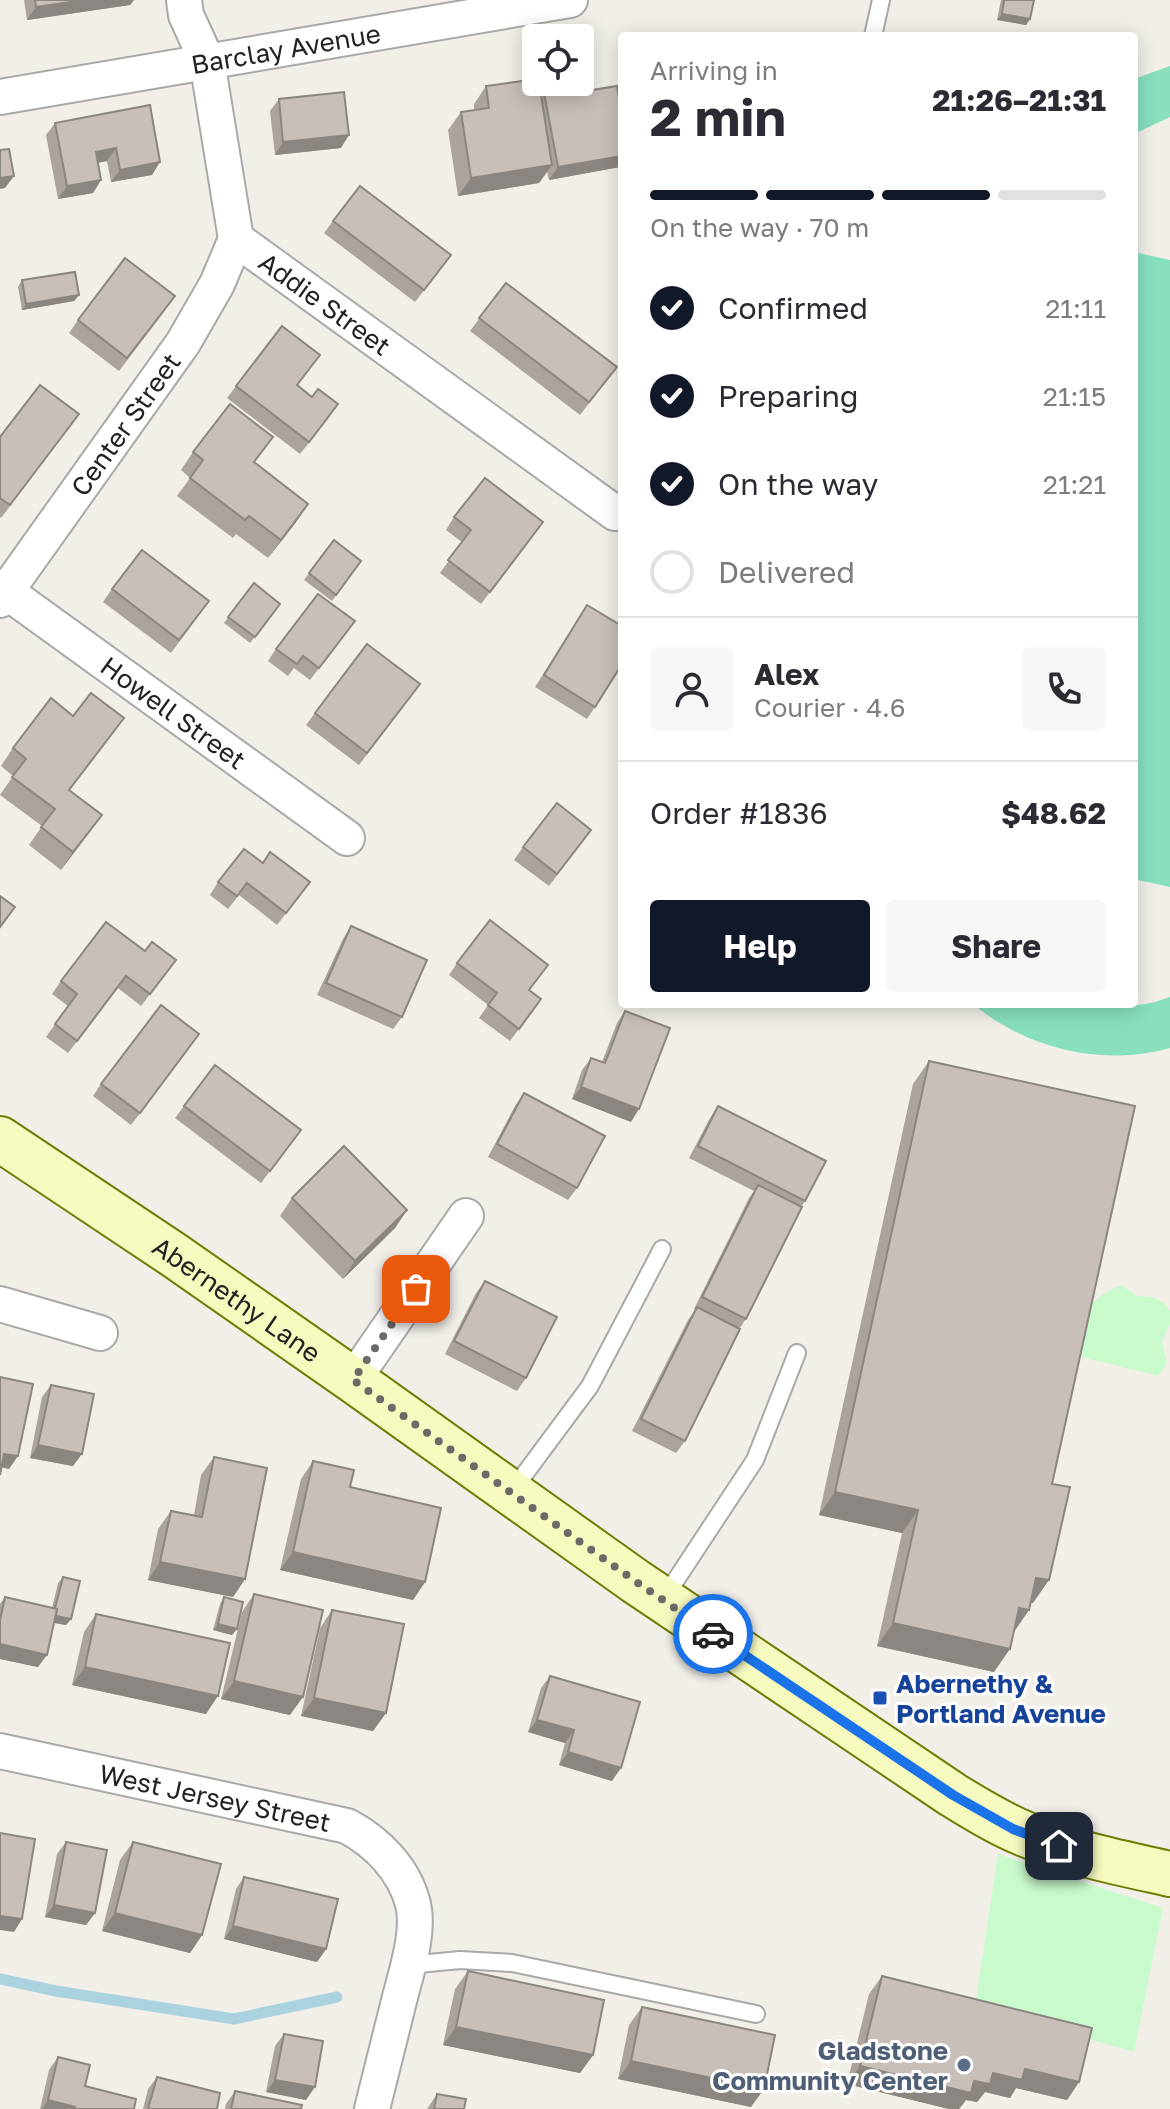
<!DOCTYPE html>
<meta charset="utf-8">
<style>
:root{--surface:#fff;--page:#f7f7f7;--text:#2b2b33;--muted:#7c7c81;--line:#e1e1e2;--accent:#111827}
body{margin:0;font-family:"Golos Text",sans-serif;background:var(--page);color:var(--text);height:100vh;display:flex;flex-direction:column;font-size:30px;white-space:nowrap}
*{box-sizing:border-box;margin:0}
p{font-size:26px;color:var(--muted)}
.icon{flex:none;width:44px;height:44px;fill:none;stroke:currentColor;stroke-width:2;stroke-linecap:round;stroke-linejoin:round}
.map{position:relative;flex:1;overflow:hidden}
.details{position:absolute;left:618px;top:32px;width:520px;height:976px;display:flex;flex-direction:column;background:var(--surface);border-radius:8px;box-shadow:0 4px 20px #0003}
.details>*{flex:none}
.tools{position:absolute;left:522px;top:24px;display:grid;gap:16px}
.tools a{display:grid;place-items:center;width:72px;height:72px;border-radius:8px;background:var(--surface);box-shadow:0 4px 20px #0003;font-size:40px}
.pin{position:absolute;display:grid;place-items:center;width:68px;height:68px;color:#fff;margin:-34px;border-radius:16px;box-shadow:0 4px 12px #0006}
.courier{position:absolute;display:grid;place-items:center;width:80px;height:80px;margin:-40px;border:6px solid #1a73e8;border-radius:50%;background:#fff;color:#222;box-shadow:0 2px 10px #0007}
.summary em{font-style:normal;font-weight:700}
.summary div{display:flex;flex-direction:column-reverse}
.summary{display:flex;align-items:center;justify-content:space-between;height:136px;padding:0 32px}
h1{font-size:52px;font-weight:700;line-height:60px}
.bar{display:grid;grid-template-columns:repeat(4,1fr);gap:12px 8px;align-content:center;height:96px;padding:0 32px}
.bar i{height:10px;border-radius:6px;background:var(--line)}
.bar .on{background:var(--accent)}
.bar p{grid-column:span 4}
.line{display:flex;align-items:center;gap:20px;padding:0 32px;border-top:2px solid var(--line)}
.line div{flex:1}
.round{display:grid;place-items:center;flex:none;width:84px;height:84px;border-radius:8px;background:var(--page)}
ol{padding:0 32px;list-style:none}
li{display:flex;align-items:center;gap:24px;height:88px}
li p{margin-inline-start:auto}
li .icon{padding:8px;border-radius:50%;background:var(--accent);color:#fff;stroke-width:4}
li:last-child{color:var(--muted)}
li i{width:44px;height:44px;border:4px solid var(--line);border-radius:50%}
.action{display:flex;gap:16px;margin-top:auto;padding:16px 32px}
.action a{flex:1;height:92px;border-radius:8px;background:var(--accent);color:#fff;font-size:32px;font-weight:700;line-height:92px;text-align:center}
.action a+a{background:var(--page);color:var(--text)}
.map>svg:first-child{display:block}
</style>
<div class="map">
<svg width="1170" height="2109" viewBox="0 0 1170 2109">
<rect width="100%" height="100%" fill="#f2efe9"/>
<g fill="#c8facc">
<path d="M1121 1285 1137 1296 1151 1297 1163 1302 1170 1311V1324L1162 1341 1167 1363 1158 1376 1075 1355C1084 1315 1080 1304 1121 1285Z"/>
<polygon points="998,1854 1163,1908 1134,2052 975,2006"/>
</g>
<g fill="#88e0be">
<polygon points="1170,66 1170,117 1134,134 1134,79"/>
<polygon points="1134,252 1170,260 1170,887 1134,879"/>
<path d="M1170 997V1048C1102 1067 1027 1049 973 1004H1082L1100 1007H1128L1155 1002Z"/>
</g>
<g fill="none" stroke-linecap="round" stroke-linejoin="round">
<polyline stroke="#aad3df" stroke-width="11" points="0,1979 56,1991 234,2019 337,1997"/>
<defs>
<g id="lane">
<polyline points="873,36 881,0"/>
<polyline points="512,1491 590,1386 662,1249"/>
<polyline points="664,1598 755,1460 797,1353"/>
<polyline points="408,1965 460,1960 512,1963 756,2014"/>
</g>
<g id="street">
<path id="s1" d="M184 0 186 15 207 61 236 239 615 513"/>
<path id="s2" d="M0 97 570 0"/>
<path id="s3" d="M0 587 347 838"/>
<path id="s4" d="M0 600 183 343 217 284 236 239"/>
<polyline points="0,1304 100,1333"/>
<polyline points="353,1380 466,1216"/>
<path id="s5" d="M0 1751 347 1826C377 1842 404 1869 413 1904 420 1932 406 1973 399 2001 390 2037 381 2073 372 2109"/>
</g>
<g id="secondary">
<path id="s6" d="M0 1139 174 1255 353 1380 635 1581 953 1795C976 1809 1000 1824 1025 1834 1071 1853 1121 1863 1170 1874"/>
</g>
</defs>
<use href="#lane" stroke="#a9a9a9" stroke-width="20"/>
<use href="#street" stroke="#a9a9a9" stroke-width="38"/>
<use href="#secondary" stroke="#707d05" stroke-width="48"/>
<use href="#lane" stroke="#fff" stroke-width="16"/>
<use href="#street" stroke="#fff" stroke-width="34"/>
<use href="#secondary" stroke="#f7fabf" stroke-width="44"/>
</g>
<g fill="#aba49e">
<polygon points="24,0 134,0 130,5 27,20"/>
<polygon points="1001,0 1034,0 1030,19 1026,25 997,20"/>
<polygon points="542,82 586,91 620,167 549,180 547,172 539,183 458,196 448,130 461,112 474,110 474,104 486,86 539,85"/>
<polygon points="279,99 341,148 275,155 270,111"/>
<polygon points="150,105 152,175 111,182 107,161 98,162 101,180 93,193 58,199 46,135 55,123"/>
<polygon points="333,221 451,255 415,302 324,233"/>
<polygon points="22,280 79,295 74,301 22,310 18,287"/>
<polygon points="506,283 617,367 580,415 470,331"/>
<polygon points="166,309 119,371 69,333 78,320"/>
<polygon points="298,385 330,416 300,454 227,398 236,386"/>
<polygon points="79,414 1,518 0,517 0,437"/>
<polygon points="193,452 255,463 296,522 268,558 236,534 233,538 177,496 190,478 181,470"/>
<polygon points="454,517 534,534 481,604 440,573 462,542 446,530"/>
<polygon points="334,540 361,561 332,601 304,580"/>
<polygon points="254,583 280,604 250,643 224,623"/>
<polygon points="112,589 209,601 171,653 103,602"/>
<polygon points="587,605 595,707 587,719 535,687"/>
<polygon points="355,621 310,680 294,668 288,676 268,661 276,649"/>
<polygon points="420,684 359,765 306,725 315,713"/>
<polygon points="73,716 111,736 69,791 102,815 61,870 29,845 42,826 0,795 13,776 1,766 13,748"/>
<polygon points="582,842 549,886 514,860 523,847"/>
<polygon points="263,863 310,882 277,925 239,895 228,909 210,895 218,882"/>
<polygon points="351,926 402,1017 393,1029 317,995 343,939"/>
<polygon points="145,951 176,960 141,1006 118,988 68,1053 46,1037 68,1006 52,994 61,981"/>
<polygon points="457,963 529,990 541,999 510,1041 479,1018 488,1005 449,975"/>
<polygon points="625,1011 631,1122 572,1099 582,1070 591,1058 602,1062 617,1023"/>
<polygon points="191,1046 131,1125 93,1096 101,1084"/>
<polygon points="929,1061 1052,1484 1033,1603 1031,1603 1029,1610 1013,1633 994,1672 877,1646 902,1533 819,1515 913,1084"/>
<polygon points="524,1093 577,1188 568,1200 488,1157 515,1106"/>
<polygon points="184,1106 301,1130 261,1183 175,1118"/>
<polygon points="718,1106 805,1201 801,1207 746,1319 739,1329 685,1441 676,1453 632,1431 688,1320 695,1310 694,1309 749,1198 754,1191 689,1158 710,1118"/>
<polygon points="292,1198 407,1210 395,1228 343,1279 280,1216"/>
<polygon points="485,1281 526,1378 517,1391 445,1354 476,1293"/>
<polygon points="51,1385 73,1466 30,1458 42,1397"/>
<polygon points="214,1457 245,1579 233,1597 148,1580 158,1529 171,1511 194,1515 201,1475"/>
<polygon points="313,1461 350,1487 425,1582 413,1600 280,1570 301,1479"/>
<polygon points="63,1577 71,1619 66,1625 54,1623 38,1667 0,1659 0,1604 5,1597 52,1608 58,1583"/>
<polygon points="254,1594 290,1715 221,1699 242,1612"/>
<polygon points="224,1597 237,1629 232,1635 213,1630 220,1604"/>
<polygon points="332,1610 386,1713 373,1731 301,1716 320,1628"/>
<polygon points="96,1614 206,1714 72,1685 84,1632"/>
<polygon points="550,1676 612,1781 559,1765 565,1743 528,1732 541,1688"/>
<polygon points="66,1842 95,1913 86,1925 45,1917 57,1854"/>
<polygon points="133,1842 202,1935 190,1953 102,1931 120,1860"/>
<polygon points="244,1877 326,1949 317,1962 224,1939 236,1889"/>
<polygon points="468,1971 593,2055 580,2073 443,2045 455,1989"/>
<polygon points="882,1976 1079,2082 1067,2100 1016,2088 1010,2098 985,2092 977,2102 966,2100 959,2109 949,2109 847,2084 869,1994"/>
<polygon points="642,2007 751,2107 618,2079 629,2025"/>
<polygon points="284,2034 306,2100 266,2092 275,2046"/>
<polygon points="58,2057 85,2086 134,2109 40,2109 49,2070"/>
<polygon points="157,2077 217,2109 143,2109 148,2089"/>
<polygon points="235,2091 301,2109 225,2109 226,2104"/>
<polygon points="437,2094 464,2109 427,2109"/>
</g>
<g fill="#8b8681">
<polygon points="85,0 134,0 130,5 27,20 36,7"/>
<polygon points="1002,14 1030,19 1026,25 997,20"/>
<polygon points="349,135 341,148 275,155 283,142"/>
<polygon points="116,148 107,161 87,165 96,152"/>
<polygon points="622,156 622,164 620,167 549,180 558,167"/>
<polygon points="160,162 152,175 111,182 120,170"/>
<polygon points="552,165 539,183 458,196 471,178"/>
<polygon points="14,176 5,188 0,189 0,178"/>
<polygon points="101,180 93,193 58,199 67,186"/>
<polygon points="79,295 74,301 22,310 26,304"/>
<polygon points="308,504 296,522 268,558 281,540"/>
<polygon points="102,815 89,833 61,870 73,852"/>
<polygon points="581,1087 639,1109 631,1122 572,1099"/>
<polygon points="407,1210 395,1228 343,1279 355,1261"/>
<polygon points="38,1445 82,1454 73,1466 30,1458"/>
<polygon points="4,1454 18,1456 9,1469 0,1467"/>
<polygon points="835,1492 918,1510 902,1533 819,1515"/>
<polygon points="293,1552 425,1582 413,1600 280,1570"/>
<polygon points="160,1562 245,1579 233,1597 148,1580"/>
<polygon points="1036,1578 1049,1580 1033,1603 1020,1600"/>
<polygon points="1019,1608 1029,1610 1013,1633"/>
<polygon points="53,1615 71,1619 66,1625 49,1622"/>
<polygon points="893,1623 1010,1649 994,1672 877,1646"/>
<polygon points="218,1624 237,1629 232,1635 213,1630"/>
<polygon points="0,1644 47,1655 38,1667 0,1659"/>
<polygon points="85,1667 218,1696 206,1714 72,1685"/>
<polygon points="234,1681 303,1697 290,1715 221,1699"/>
<polygon points="314,1698 386,1713 373,1731 301,1716"/>
<polygon points="537,1720 574,1730 565,1743 528,1732"/>
<polygon points="568,1752 621,1768 612,1781 559,1765"/>
<polygon points="54,1905 95,1913 86,1925 45,1917"/>
<polygon points="115,1913 202,1935 190,1953 102,1931"/>
<polygon points="0,1916 22,1919 14,1932 0,1930"/>
<polygon points="233,1926 326,1949 317,1962 224,1939"/>
<polygon points="456,2027 593,2055 580,2073 443,2045"/>
<polygon points="631,2061 764,2089 751,2107 618,2079"/>
<polygon points="860,2066 974,2081 993,2073 1025,2069 1079,2082 1067,2100 1016,2088 1010,2098 985,2092 977,2102 966,2100 959,2109 949,2109 847,2084"/>
<polygon points="275,2080 315,2087 306,2100 266,2092"/>
<polygon points="48,2100 75,2107 73,2109 42,2109"/>
</g>
<g fill="#c7bfb8" stroke="#8b8681" stroke-width="2">
<polygon points="35,0 85,0 36,7"/>
<polygon points="1004,0 1034,0 1030,19 1002,14"/>
<polygon points="583,74 586,91 617,86 622,117 622,156 558,167 542,82 580,82 580,75"/>
<polygon points="536,79 536,82 539,82 552,165 471,178 461,112 489,108 486,86"/>
<polygon points="344,92 349,135 283,142 279,99"/>
<polygon points="150,105 160,162 120,170 116,148 96,152 101,180 67,186 55,123"/>
<polygon points="9,149 14,176 0,178 0,150"/>
<polygon points="360,186 451,255 424,290 333,221"/>
<polygon points="125,258 175,296 127,358 78,320"/>
<polygon points="75,272 79,295 26,304 22,280"/>
<polygon points="506,283 617,367 589,402 479,318"/>
<polygon points="282,326 320,355 297,385 312,397 318,389 338,404 309,442 236,386"/>
<polygon points="40,385 79,414 10,505 0,498 0,437"/>
<polygon points="230,404 273,437 254,462 308,504 281,540 249,516 245,520 190,478 203,460 193,452"/>
<polygon points="485,478 543,522 490,592 448,560 471,530 454,517"/>
<polygon points="334,540 361,561 336,595 309,573"/>
<polygon points="142,550 209,601 179,640 112,589"/>
<polygon points="254,583 280,604 255,637 228,617"/>
<polygon points="318,594 355,621 319,668 303,656 297,664 276,649"/>
<polygon points="587,605 622,626 622,664 595,707 544,675"/>
<polygon points="367,644 420,684 367,753 315,713"/>
<polygon points="91,693 124,718 69,790 102,815 73,852 41,827 55,809 12,777 26,759 13,748 51,698 73,716"/>
<polygon points="557,803 591,830 557,874 523,847"/>
<polygon points="244,849 263,863 270,852 310,882 286,913 247,883 237,896 218,882"/>
<polygon points="0,896 15,907 0,927"/>
<polygon points="490,920 548,965 529,990 541,999 519,1029 488,1005 497,993 457,963"/>
<polygon points="106,922 145,951 152,942 176,960 150,994 126,976 77,1041 55,1024 77,994 61,981"/>
<polygon points="351,926 427,960 402,1017 326,983"/>
<polygon points="161,1005 199,1034 140,1113 101,1084"/>
<polygon points="625,1011 670,1028 639,1109 581,1087 591,1058 605,1063"/>
<polygon points="929,1061 1135,1106 1052,1484 1070,1487 1049,1580 1036,1578 1029,1610 1019,1608 1010,1649 893,1623 918,1510 835,1492"/>
<polygon points="215,1065 301,1130 270,1171 184,1106"/>
<polygon points="524,1093 605,1136 577,1188 497,1144"/>
<polygon points="718,1106 826,1161 805,1201 698,1146"/>
<polygon points="344,1146 407,1210 355,1261 292,1198"/>
<polygon points="758,1185 802,1207 746,1319 702,1297"/>
<polygon points="485,1281 557,1317 526,1378 454,1341"/>
<polygon points="697,1307 740,1329 685,1441 641,1419"/>
<polygon points="0,1377 33,1384 18,1456 4,1454 0,1475"/>
<polygon points="51,1385 94,1394 82,1454 38,1445"/>
<polygon points="214,1457 267,1468 245,1579 160,1562 171,1511 202,1517"/>
<polygon points="313,1461 354,1470 350,1487 441,1508 425,1582 293,1552"/>
<polygon points="63,1577 80,1581 71,1619 56,1616 57,1609 55,1608"/>
<polygon points="254,1594 323,1610 303,1697 234,1681"/>
<polygon points="5,1597 57,1609 47,1655 0,1644 0,1620"/>
<polygon points="224,1597 243,1602 237,1629 218,1624"/>
<polygon points="332,1610 404,1624 386,1713 314,1698"/>
<polygon points="96,1614 230,1643 218,1696 85,1667"/>
<polygon points="550,1676 640,1702 621,1768 568,1752 574,1730 537,1720"/>
<polygon points="0,1833 35,1839 22,1919 0,1916"/>
<polygon points="66,1842 107,1850 95,1913 54,1905"/>
<polygon points="133,1842 221,1864 202,1935 115,1913"/>
<polygon points="244,1877 338,1899 326,1949 233,1926"/>
<polygon points="468,1971 604,2000 593,2055 456,2027"/>
<polygon points="882,1976 1092,2028 1079,2082 1025,2069 1022,2080 993,2073 990,2084 974,2081 971,2093 860,2066"/>
<polygon points="642,2007 775,2035 764,2089 631,2061"/>
<polygon points="284,2034 323,2041 315,2087 275,2080"/>
<polygon points="58,2057 90,2065 85,2086 136,2099 134,2109 74,2109 75,2107 48,2100"/>
<polygon points="157,2077 220,2093 217,2109 148,2109"/>
<polygon points="235,2091 302,2105 301,2109 231,2109"/>
<polygon points="437,2094 466,2099 464,2109 434,2109"/>
</g>
<g fill="none" stroke-linecap="round" stroke-linejoin="round">
<polyline stroke="#6b6a68" stroke-width="8" stroke-dasharray="0 14.4" points="416,1289 353,1380 635,1581 713,1634"/>
<polyline stroke="#1a73e8" stroke-width="10" points="713,1634 953,1795 1013,1829 1059,1846"/>
</g>
<rect fill="#1a4fb4" stroke="#fff" stroke-width="3" x="872" y="1690" width="16" height="16" rx="4"/>
<circle fill="#5c6f8a" stroke="#fff" stroke-width="3" cx="964" cy="2065" r="8"/>
<g text-anchor="middle" dominant-baseline="central" stroke-width="6" stroke-linejoin="round" paint-order="stroke">
<g font-size="26" fill="#222" stroke="#fff">
<text stroke="none"><textPath href="#s2" startOffset="290">Barclay Avenue</textPath></text>
<text stroke="none"><textPath href="#s1" startOffset="356">Addie Street</textPath></text>
<text stroke="none"><textPath href="#s4" startOffset="216">Center Street</textPath></text>
<text stroke="none"><textPath href="#s3" startOffset="214">Howell Street</textPath></text>
<text stroke="none"><textPath href="#s6" startOffset="286">Abernethy Lane</textPath></text>
<text stroke="none"><textPath href="#s5" startOffset="220">West Jersey Street</textPath></text>
</g>
<g font-size="26" font-weight="bold" fill="#164399" stroke="#fff" text-anchor="start">
<text x="896" y="1683">Abernethy &amp;<tspan x="896" dy="30">Portland Avenue</tspan></text>
</g>
<g font-size="26" font-weight="bold" fill="#4e5e75" stroke="#fff" text-anchor="end">
<text x="948" y="2050">Gladstone<tspan x="948" dy="30">Community Center</tspan></text>
</g>
</g>
</svg>
<div class="tools">
<a><svg class="icon" aria-label="locate" viewBox="0 0 24 24"><circle cx="12" cy="12" r="6"/><path d="M12 2v4M12 18v4M2 12h4M18 12h4"/></svg></a>
</div>
<div class="pin" style="left:416px;top:1289px;background:#ea580c"><svg class="icon" aria-label="bag" viewBox="0 0 24 24"><path d="M5 8h14l-1 12H6zM9 8a3 3 0 0 1 6 0"/></svg></div>
<div class="pin" style="left:1059px;top:1846px;background:#1f2937"><svg class="icon" aria-label="home" viewBox="0 0 24 24"><path d="M3 11l9-7 9 7M6 9v11h12V9"/></svg></div>
<div class="courier" style="left:713px;top:1634px"><svg class="icon" aria-label="car" viewBox="0 0 24 24"><path d="M5 17H2v-5l4-1 3-4h7l3 4 3 1v5h-3M9 17h6M6 11h13"/><circle cx="7" cy="17" r="2"/><circle cx="17" cy="17" r="2"/></svg></div>
<section class="details">
<div class="summary"><div><h1>2 min</h1><p>Arriving in</p></div><em>21:26–21:31</em></div>
<div class="bar"><i class="on"></i><i class="on"></i><i class="on"></i><i></i><p>On the way · 70 m</p></div>
<ol>
<li><svg class="icon" aria-label="check" viewBox="0 0 24 24"><path d="M5 12l5 5 9-10"/></svg>Confirmed<p>21:11</p></li>
<li><svg class="icon" aria-label="check" viewBox="0 0 24 24"><path d="M5 12l5 5 9-10"/></svg>Preparing<p>21:15</p></li>
<li><svg class="icon" aria-label="check" viewBox="0 0 24 24"><path d="M5 12l5 5 9-10"/></svg>On the way<p>21:21</p></li>
<li><i></i>Delivered</li>
</ol>
<div class="line" style="height:144px"><a class="round"><svg class="icon" aria-label="person" viewBox="0 0 24 24"><circle cx="12" cy="8" r="4"/><path d="M4 21q1-7 8-7t8 7"/></svg></a><div><b>Alex</b><p>Courier · 4.6</p></div><a class="round"><svg class="icon" aria-label="phone" viewBox="0 0 24 24"><path d="M5 4h4l2 5-3 2q2 4 5 5l2-3 5 2v4C11 20 4 13 5 4z"/></svg></a></div>
<div class="line" style="height:104px"><div>Order #1836</div><b>$48.62</b></div>
<div class="action"><a>Help</a><a>Share</a></div>
</section>
</div>
